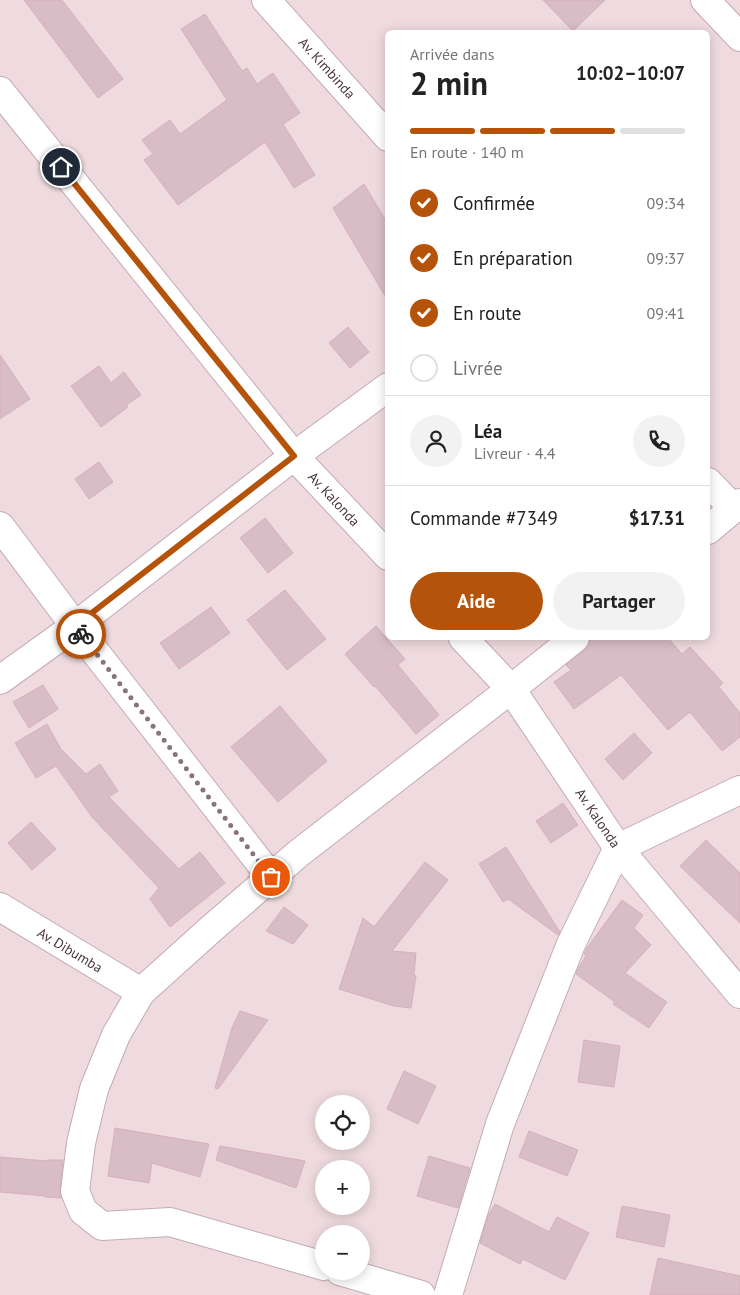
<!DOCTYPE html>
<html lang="fr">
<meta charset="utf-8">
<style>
:root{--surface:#fff;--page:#f2f2f2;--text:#222;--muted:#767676;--line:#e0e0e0;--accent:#b45309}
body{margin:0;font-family:"PT Sans",sans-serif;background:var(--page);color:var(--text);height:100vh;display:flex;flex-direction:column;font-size:19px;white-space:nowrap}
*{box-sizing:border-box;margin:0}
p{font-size:16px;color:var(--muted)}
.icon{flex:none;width:28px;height:28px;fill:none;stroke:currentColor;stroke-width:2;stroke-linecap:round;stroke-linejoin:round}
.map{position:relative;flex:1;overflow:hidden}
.details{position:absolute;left:385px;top:30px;width:325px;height:610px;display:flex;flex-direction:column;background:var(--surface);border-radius:8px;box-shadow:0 2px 12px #0003}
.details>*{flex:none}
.fabs{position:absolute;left:315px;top:1095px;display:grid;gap:10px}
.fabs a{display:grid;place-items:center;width:55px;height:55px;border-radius:50%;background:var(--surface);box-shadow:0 2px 12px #0003;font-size:25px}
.pin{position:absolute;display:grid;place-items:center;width:42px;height:42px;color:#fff;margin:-21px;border:2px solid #fff;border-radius:50%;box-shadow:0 1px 5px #0007}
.courier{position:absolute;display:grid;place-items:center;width:50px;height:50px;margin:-25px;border:4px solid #b45309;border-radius:50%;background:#fff;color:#222;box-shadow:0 1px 6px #0007}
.headline em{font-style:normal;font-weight:700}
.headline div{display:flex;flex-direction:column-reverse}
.headline{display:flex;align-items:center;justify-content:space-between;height:85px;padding:0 25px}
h1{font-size:32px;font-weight:700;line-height:38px}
.bar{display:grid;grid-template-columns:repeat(4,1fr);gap:8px 5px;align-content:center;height:60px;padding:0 25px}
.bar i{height:6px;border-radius:4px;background:var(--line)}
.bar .current{background:var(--accent)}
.bar p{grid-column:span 4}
.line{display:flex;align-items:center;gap:12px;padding:0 25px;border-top:1px solid var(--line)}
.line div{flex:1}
.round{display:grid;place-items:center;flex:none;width:52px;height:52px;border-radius:26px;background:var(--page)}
ol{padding:0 25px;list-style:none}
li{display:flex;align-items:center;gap:15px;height:55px}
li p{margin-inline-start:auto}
li .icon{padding:5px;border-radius:50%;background:var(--accent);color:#fff;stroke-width:4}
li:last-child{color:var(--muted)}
li i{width:28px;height:28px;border:2px solid var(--line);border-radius:50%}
.button{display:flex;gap:10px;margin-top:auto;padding:10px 25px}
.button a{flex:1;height:58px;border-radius:30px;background:var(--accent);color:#fff;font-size:20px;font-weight:700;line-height:58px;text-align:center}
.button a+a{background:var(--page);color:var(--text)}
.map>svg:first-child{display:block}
</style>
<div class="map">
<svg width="740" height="1295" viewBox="0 0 740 1295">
<rect width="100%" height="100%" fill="#f6e9ec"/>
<path fill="#efdbdf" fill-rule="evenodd" d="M0 0H740V1295H0ZM388 32H708V638H388ZM324 1104H361V1141H324ZM324 1169H361V1206H324ZM324 1234H361V1271H324Z"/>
<g fill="#d9bdc6" stroke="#d5b0bb">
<polygon points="24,0 62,0 123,79 98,98"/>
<polygon points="543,0 605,0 573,31"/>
<polygon points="205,14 242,71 247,68 257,84 273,73 300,113 283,124 315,175 294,188 265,142 178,205 144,160 153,154 142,140 170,120 180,134 227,100 181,29"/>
<polygon points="364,184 388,224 388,301 333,208"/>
<polygon points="348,327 369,352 350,368 329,343"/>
<polygon points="0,355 30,399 0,419"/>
<polygon points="99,366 111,383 124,372 141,395 126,405 128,407 101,427 71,386"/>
<polygon points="99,462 113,482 89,499 75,479"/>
<polygon points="265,518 293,553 268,573 240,538"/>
<polygon points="285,590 326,639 287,670 247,620"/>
<polygon points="211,607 230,633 179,669 160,643"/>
<polygon points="376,626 405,659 398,665 439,715 416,734 375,686 374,687 345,654"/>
<polygon points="590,638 668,638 682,654 690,647 723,683 719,687 740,713 740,737 722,751 690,712 668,730 621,675 574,709 554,682 571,670 566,665 585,650 589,644"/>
<polygon points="43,685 58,709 29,728 13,702"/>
<polygon points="280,706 327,761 278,802 231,747"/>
<polygon points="47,724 61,749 86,774 100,764 118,791 109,797 179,869 200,852 225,883 170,927 150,899 159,888 92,817 56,766 36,778 15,743"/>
<polygon points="634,733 652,753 623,780 605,759"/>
<polygon points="563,803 578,825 551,843 536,821"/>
<polygon points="31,822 56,849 32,870 8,843"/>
<polygon points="706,840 740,873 740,923 680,866"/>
<polygon points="506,847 560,932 558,935 508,899 503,902 479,864"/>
<polygon points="425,862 448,880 392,951 416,953 414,975 416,976 411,1008 394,1006 339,989 363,918 374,927"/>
<polygon points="622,900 643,915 634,928 651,945 625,973 667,1002 649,1028 613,1004 615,1002 576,974 579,967 586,956 584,954 587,948"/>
<polygon points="284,907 308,925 293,944 266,931"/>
<polygon points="240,1011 268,1020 218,1089 215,1088 232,1028"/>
<polygon points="584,1040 620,1046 614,1087 578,1082"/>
<polygon points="404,1071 436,1086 418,1124 387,1109"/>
<polygon points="115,1128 209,1144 200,1177 152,1163 149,1183 108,1176"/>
<polygon points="529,1131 578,1150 567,1176 519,1157"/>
<polygon points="220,1146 305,1161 296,1188 216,1160"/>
<polygon points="429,1156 470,1168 458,1208 417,1196"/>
<polygon points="0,1157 47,1161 47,1160 63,1160 60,1189 61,1198 45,1197 45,1196 0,1192"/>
<polygon points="495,1204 549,1232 557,1217 589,1233 565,1280 523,1259 520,1264 480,1243 488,1216"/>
<polygon points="622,1206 670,1215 664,1247 616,1237"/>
<polygon points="658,1258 740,1276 740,1295 650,1295"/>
</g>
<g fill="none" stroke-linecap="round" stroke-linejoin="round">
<defs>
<g id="minor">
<polyline points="266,0 388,137"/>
<polyline points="705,0 740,37"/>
<polyline points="0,91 294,456 388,556"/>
<polyline points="708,482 734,509"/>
<polyline points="0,526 75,626 271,877"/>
<polyline points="708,530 740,503"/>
<polyline points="463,638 511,689 618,848 740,994"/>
<polyline points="0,680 75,626 294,456 388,387"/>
<polyline points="0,907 141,992"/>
<polyline points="324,1266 170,1222 102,1226 83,1211 75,1191 81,1143 94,1089 116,1035 141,992 211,929 299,853 511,689 575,638"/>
<polyline points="340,1271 421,1295"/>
<polyline points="448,1295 500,1124 571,944 618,848 740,790"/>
</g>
</defs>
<use href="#minor" stroke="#c3abb1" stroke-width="30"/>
<use href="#minor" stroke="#fff" stroke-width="28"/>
</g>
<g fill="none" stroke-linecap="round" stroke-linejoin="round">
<polyline stroke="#87757a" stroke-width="5" stroke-dasharray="0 9" points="81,634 271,877"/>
<polyline stroke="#b45309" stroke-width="6" points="61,167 294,456 75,626 81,634"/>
</g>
<g text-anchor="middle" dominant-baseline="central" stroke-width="5" stroke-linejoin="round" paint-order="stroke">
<g font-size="14" fill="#4b363d" stroke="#fff">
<text transform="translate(327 68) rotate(48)">Av. Kimbinda</text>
<text transform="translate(334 499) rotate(47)">Av. Kalonda</text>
<text transform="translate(598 818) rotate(56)">Av. Kalonda</text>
<text transform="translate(70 950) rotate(31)">Av. Dibumba</text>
</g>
</g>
</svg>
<div class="fabs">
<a><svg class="icon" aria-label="locate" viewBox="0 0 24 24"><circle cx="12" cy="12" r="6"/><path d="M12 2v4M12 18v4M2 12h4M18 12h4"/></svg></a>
<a>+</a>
<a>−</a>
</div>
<div class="pin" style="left:271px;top:877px;background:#ea580c"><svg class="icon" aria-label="bag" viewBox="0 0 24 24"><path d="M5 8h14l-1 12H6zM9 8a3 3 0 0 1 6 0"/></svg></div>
<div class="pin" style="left:61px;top:167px;background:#1f2937"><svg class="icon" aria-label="home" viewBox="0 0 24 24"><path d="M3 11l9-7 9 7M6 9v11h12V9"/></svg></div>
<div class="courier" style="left:81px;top:634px"><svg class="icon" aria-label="bike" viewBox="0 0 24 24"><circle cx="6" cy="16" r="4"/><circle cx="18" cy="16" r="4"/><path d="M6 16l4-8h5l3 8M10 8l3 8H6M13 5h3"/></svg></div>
<section class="details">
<div class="headline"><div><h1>2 min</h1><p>Arrivée dans</p></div><em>10:02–10:07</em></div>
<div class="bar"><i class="current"></i><i class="current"></i><i class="current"></i><i></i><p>En route · 140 m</p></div>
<ol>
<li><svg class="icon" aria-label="check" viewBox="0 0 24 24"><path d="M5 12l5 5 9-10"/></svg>Confirmée<p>09:34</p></li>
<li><svg class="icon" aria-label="check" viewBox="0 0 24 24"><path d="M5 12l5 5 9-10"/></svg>En préparation<p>09:37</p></li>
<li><svg class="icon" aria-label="check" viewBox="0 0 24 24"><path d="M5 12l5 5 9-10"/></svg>En route<p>09:41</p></li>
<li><i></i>Livrée</li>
</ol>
<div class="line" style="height:90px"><a class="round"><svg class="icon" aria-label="person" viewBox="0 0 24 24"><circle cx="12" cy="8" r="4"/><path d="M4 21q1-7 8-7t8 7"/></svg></a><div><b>Léa</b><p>Livreur · 4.4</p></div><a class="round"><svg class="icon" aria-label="phone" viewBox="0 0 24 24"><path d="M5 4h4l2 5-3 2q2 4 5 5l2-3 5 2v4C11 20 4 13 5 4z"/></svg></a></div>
<div class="line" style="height:65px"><div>Commande #7349</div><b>$17.31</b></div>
<div class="button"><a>Aide</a><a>Partager</a></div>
</section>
</div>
